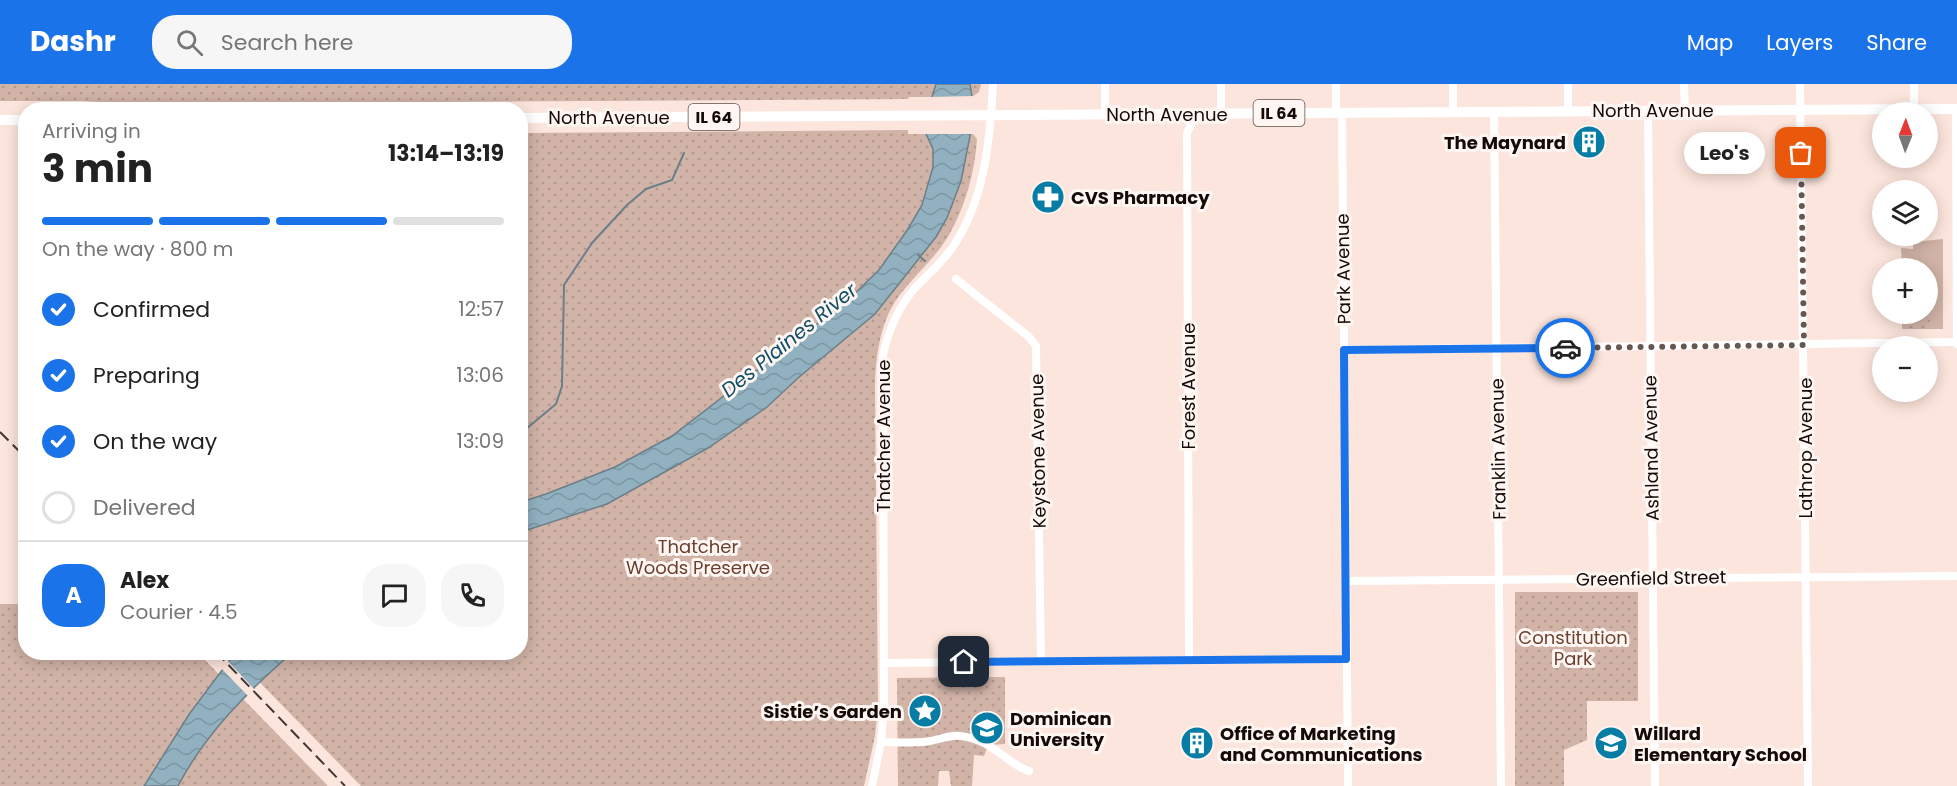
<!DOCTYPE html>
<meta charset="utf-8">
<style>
:root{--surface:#fff;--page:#f6f6f6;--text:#222;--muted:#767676;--line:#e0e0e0;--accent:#1a73e8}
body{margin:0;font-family:Poppins,sans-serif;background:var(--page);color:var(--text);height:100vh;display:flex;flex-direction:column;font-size:22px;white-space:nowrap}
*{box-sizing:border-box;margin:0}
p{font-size:20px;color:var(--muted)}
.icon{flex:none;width:33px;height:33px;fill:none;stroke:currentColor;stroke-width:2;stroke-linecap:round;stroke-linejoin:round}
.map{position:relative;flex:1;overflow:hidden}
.side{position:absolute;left:18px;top:18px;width:510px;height:558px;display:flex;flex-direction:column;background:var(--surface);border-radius:24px;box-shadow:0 3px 15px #0003}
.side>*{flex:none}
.needle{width:39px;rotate:1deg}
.tools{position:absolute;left:1872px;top:18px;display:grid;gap:12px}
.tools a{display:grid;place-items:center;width:66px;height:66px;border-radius:50%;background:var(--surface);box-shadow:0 3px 15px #0003;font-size:30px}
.pin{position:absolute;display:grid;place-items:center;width:51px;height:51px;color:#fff;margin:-26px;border-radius:12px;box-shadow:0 3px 9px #0006}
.courier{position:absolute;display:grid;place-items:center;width:60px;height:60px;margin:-30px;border:4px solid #1a73e8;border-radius:50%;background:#fff;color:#222;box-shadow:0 2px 8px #0007}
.bubble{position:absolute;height:42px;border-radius:21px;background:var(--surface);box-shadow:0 3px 15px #0003;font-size:20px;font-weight:700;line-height:42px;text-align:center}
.headline em{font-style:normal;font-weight:700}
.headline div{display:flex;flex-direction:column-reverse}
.headline{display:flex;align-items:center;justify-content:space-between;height:102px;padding:0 24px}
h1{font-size:39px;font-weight:700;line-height:45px}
.bar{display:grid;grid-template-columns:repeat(4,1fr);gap:9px 6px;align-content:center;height:72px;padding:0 24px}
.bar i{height:8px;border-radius:4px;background:var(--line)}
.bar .selected{background:var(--accent)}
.bar p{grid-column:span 4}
.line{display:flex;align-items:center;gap:15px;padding:0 24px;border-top:2px solid var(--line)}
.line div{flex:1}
.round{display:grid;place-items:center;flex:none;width:63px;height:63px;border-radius:24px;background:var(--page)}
ol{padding:0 24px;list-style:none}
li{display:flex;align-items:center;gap:18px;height:66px}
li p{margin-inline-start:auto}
li .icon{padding:6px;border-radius:50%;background:var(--accent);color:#fff;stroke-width:4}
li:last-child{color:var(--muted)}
li i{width:33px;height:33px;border:3px solid var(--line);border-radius:50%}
header{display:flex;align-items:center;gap:36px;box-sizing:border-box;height:84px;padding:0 30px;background:var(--accent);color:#fff}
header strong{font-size:28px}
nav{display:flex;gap:33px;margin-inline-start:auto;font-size:21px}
.search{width:420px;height:54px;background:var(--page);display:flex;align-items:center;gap:15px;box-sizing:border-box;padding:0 21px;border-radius:24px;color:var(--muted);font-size:22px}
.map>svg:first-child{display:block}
</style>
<header>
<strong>Dashr</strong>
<div class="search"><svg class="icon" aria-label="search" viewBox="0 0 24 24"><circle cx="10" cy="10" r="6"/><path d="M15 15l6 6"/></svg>Search here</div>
<nav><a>Map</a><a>Layers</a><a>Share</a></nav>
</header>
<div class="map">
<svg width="1957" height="702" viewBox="0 0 1957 702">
<defs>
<pattern id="park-dots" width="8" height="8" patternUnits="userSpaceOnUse" patternTransform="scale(1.5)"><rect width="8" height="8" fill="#d1b3a7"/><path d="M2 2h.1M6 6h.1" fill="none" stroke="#b3998e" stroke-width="1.8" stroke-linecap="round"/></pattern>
<pattern id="water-waves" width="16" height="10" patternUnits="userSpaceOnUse" patternTransform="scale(1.5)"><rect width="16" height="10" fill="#91b1c1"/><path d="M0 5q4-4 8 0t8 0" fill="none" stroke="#7c97a4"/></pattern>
</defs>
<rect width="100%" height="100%" fill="#fce5dc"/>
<polygon fill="#d1b3a7" points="1943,155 1943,245 1925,245 1930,236 1928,224 1928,184 1902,184 1901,164 1913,165 1913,158"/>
<g fill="url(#park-dots)">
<polygon points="0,0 981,0 979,8 972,13 909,13 908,15 133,20 82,17 0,17"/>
<path d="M908 46V50H973L977 55C975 88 965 123 949 151 936 173 917 189 902 208 880 235 876 270 875 303L878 623 875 652 864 702H361L231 569 520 568V341L525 339 524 49Z"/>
<polygon points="1928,224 1929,226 1930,237 1925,245 1902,245 1902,230 1928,230"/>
<polygon points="1515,508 1638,508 1638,617 1587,617 1587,656 1564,666 1564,702 1515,702"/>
<polygon points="0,520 25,520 26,568 198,569 328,702 0,702"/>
<polygon points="1005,593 1005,660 988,661 984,672 974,671 972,702 951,702 949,687 939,687 938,702 898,702 897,594"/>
</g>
<g fill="url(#water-waves)" stroke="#6c7f89" stroke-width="1.5">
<polygon points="936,0 970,0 972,13 970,52 961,97 947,134 936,153 875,230 798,294 767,323 708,364 607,420 521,448 521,418 546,410 615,383 672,352 848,216 879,186 908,145 922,121 933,83 933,65 926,50 932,13"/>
<path d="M235 569H292C248 607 205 650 178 702H144L190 629Z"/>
</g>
<g fill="#fce5dc">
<polygon points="974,12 973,50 923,50 929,13"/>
<polygon points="226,575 255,606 249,613 220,583"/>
</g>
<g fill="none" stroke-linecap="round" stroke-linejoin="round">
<g stroke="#6c7f89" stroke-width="2">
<polyline points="918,171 925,177"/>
<polyline points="520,350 556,320 562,302 564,201 592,159 627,121 646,105 672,96 684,69"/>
</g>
<g stroke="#fff" stroke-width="8">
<polyline points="1105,0 1105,30"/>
<polyline points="1221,0 1221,30"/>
<polyline points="1336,0 1336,29"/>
<polyline points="1453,0 1453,28"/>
<polyline points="1568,0 1568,27"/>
<polyline points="1684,0 1685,26"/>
<polyline points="1800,0 1808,702"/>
<polyline points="1914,0 1914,25"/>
<polyline points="1956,25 1957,260"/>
<polyline points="1648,26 1655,702"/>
<polyline points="1494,28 1501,702"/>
<polyline points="1342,29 1348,702"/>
<polyline points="956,195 1029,253 1036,262 1041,577"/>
<polyline points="1344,266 1957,258"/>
<polyline points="1346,497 1957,492"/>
<polyline points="1189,576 1187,49 1196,30"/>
<polyline points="884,579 1346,575"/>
<path d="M881 658C895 658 909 659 923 658 947 656 949 646 977 656 996 662 1013 683 1029 687"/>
<path d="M872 702 881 658 884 624 883 271C888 248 898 224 914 205 927 191 941 180 952 164 985 116 990 57 993 0"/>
</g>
<g stroke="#fff" stroke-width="10">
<polyline points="520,34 1957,25"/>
<polyline points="0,36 26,36"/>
</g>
<g stroke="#443631" stroke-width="2" stroke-dasharray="12 6" stroke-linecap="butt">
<polyline points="0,348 26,374"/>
<polyline points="216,568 345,702"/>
</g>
</g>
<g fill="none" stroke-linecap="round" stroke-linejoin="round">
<polyline stroke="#665751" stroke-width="6" stroke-dasharray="0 10.8" points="1565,264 1804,261 1801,69"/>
<polyline stroke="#1a73e8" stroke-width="8" points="964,578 1346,575 1344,266 1565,264"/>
</g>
<defs>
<symbol id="building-disc" viewBox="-11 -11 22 22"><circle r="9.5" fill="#077da5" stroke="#fef6f3"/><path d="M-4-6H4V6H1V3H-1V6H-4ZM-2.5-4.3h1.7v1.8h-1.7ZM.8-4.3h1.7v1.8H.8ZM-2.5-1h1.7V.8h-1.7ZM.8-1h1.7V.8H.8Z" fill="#fff"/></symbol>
<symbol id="pharmacy-disc" viewBox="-11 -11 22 22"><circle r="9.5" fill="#077da5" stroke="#fef6f3"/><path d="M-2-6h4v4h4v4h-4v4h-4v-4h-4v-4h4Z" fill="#fff"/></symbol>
<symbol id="sight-disc" viewBox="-11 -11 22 22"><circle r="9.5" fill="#077da5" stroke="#fef6f3"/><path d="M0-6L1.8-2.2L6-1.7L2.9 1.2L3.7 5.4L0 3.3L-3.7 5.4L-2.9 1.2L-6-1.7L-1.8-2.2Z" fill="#fff"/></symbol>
<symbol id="university-disc" viewBox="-11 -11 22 22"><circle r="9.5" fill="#077da5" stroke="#fef6f3"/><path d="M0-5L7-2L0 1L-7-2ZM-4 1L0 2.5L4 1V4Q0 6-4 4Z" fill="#fff"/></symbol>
<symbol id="school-disc" viewBox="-11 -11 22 22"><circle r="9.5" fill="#077da5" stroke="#fef6f3"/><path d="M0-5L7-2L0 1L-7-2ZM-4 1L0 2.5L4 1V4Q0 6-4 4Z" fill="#fff"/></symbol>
</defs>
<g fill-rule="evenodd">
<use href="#building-disc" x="1570" y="39" width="38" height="38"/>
<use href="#pharmacy-disc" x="1029" y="94" width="38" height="38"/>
<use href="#sight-disc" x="906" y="608" width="38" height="38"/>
<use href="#university-disc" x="968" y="625" width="38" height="38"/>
<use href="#building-disc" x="1178" y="640" width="38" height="38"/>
<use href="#school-disc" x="1592" y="640" width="38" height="38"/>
</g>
<g text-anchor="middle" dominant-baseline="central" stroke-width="6" stroke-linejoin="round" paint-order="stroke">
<g fill="#fef6f3" stroke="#5c514d" stroke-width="1.5">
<rect x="1253.5" y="16" width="51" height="26" rx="4.5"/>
<rect x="688.5" y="20" width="51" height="26" rx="4.5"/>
</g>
<g font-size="16" font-weight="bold" fill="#160a06">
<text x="1279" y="29">IL 64</text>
<text x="714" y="33">IL 64</text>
</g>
<g font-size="18" fill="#160a06" stroke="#fef6f3">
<text x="1653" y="26">North Avenue</text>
<text x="1167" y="30">North Avenue</text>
<text x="609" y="33">North Avenue</text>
<text transform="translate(1343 185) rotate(-91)">Park Avenue</text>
<text transform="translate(1188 302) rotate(-90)">Forest Avenue</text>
<text transform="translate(883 352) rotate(-90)">Thatcher Avenue</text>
<text transform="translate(1651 364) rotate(-91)">Ashland Avenue</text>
<text transform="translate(1805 364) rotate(-90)">Lathrop Avenue</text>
<text transform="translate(1498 365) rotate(-91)">Franklin Avenue</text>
<text transform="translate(1038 367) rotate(-91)">Keystone Avenue</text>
<text transform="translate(1651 494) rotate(-1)">Greenfield Street</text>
</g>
<g font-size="18" font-weight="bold" fill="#160a06" stroke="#fef6f3" text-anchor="start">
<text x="1566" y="58" text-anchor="end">The Maynard</text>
<text x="1071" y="113">CVS Pharmacy</text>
<text x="902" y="627" text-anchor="end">Sistie’s Garden</text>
<text x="1010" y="634">Dominican<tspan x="1010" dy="21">University</tspan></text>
<text x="1220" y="649">Office of Marketing<tspan x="1220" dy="21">and Communications</tspan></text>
<text x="1634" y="649">Willard<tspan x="1634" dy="21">Elementary School</tspan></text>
</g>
<g font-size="18" fill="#6c3e2c" stroke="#fef6f3">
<text x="698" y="462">Thatcher<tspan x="698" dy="21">Woods Preserve</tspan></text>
<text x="1573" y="553">Constitution<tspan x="1573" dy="21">Park</tspan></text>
</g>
<g font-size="20" font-style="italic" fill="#104e66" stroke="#fef6f3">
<text transform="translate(789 256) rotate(-39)">Des Plaines River</text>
</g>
</g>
</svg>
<div class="tools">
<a><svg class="needle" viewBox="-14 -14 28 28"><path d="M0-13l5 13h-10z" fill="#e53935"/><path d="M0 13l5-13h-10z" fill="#767676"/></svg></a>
<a><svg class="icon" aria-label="layers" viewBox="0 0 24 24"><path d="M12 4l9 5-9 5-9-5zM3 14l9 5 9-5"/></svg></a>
<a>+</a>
<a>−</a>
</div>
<div class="pin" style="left:1801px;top:69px;background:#ea580c"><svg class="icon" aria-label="bag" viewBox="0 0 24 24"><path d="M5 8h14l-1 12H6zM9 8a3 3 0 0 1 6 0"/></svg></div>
<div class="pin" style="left:964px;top:578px;background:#1f2937"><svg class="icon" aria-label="home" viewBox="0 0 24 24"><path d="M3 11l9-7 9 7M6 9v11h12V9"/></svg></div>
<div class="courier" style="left:1565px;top:264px"><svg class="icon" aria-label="car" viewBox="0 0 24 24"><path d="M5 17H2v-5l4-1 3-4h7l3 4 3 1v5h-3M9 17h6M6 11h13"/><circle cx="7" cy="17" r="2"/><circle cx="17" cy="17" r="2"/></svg></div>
<div class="bubble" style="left:1684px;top:48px;width:81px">Leo's</div>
<section class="side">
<div class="headline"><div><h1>3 min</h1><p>Arriving in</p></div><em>13:14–13:19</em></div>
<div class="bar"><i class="selected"></i><i class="selected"></i><i class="selected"></i><i></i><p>On the way · 800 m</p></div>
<ol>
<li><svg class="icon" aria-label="check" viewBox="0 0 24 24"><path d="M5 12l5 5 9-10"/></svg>Confirmed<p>12:57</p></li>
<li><svg class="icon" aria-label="check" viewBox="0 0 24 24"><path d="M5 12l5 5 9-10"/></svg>Preparing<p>13:06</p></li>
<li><svg class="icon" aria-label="check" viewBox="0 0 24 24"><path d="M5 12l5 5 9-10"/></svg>On the way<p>13:09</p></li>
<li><i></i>Delivered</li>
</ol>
<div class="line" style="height:108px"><b class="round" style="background:var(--accent);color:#fff">A</b><div><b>Alex</b><p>Courier · 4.5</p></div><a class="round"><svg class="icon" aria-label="chat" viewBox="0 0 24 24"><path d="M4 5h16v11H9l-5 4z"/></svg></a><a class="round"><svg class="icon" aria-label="phone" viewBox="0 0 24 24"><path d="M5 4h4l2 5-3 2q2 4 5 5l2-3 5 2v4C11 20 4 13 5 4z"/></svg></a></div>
</section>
</div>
